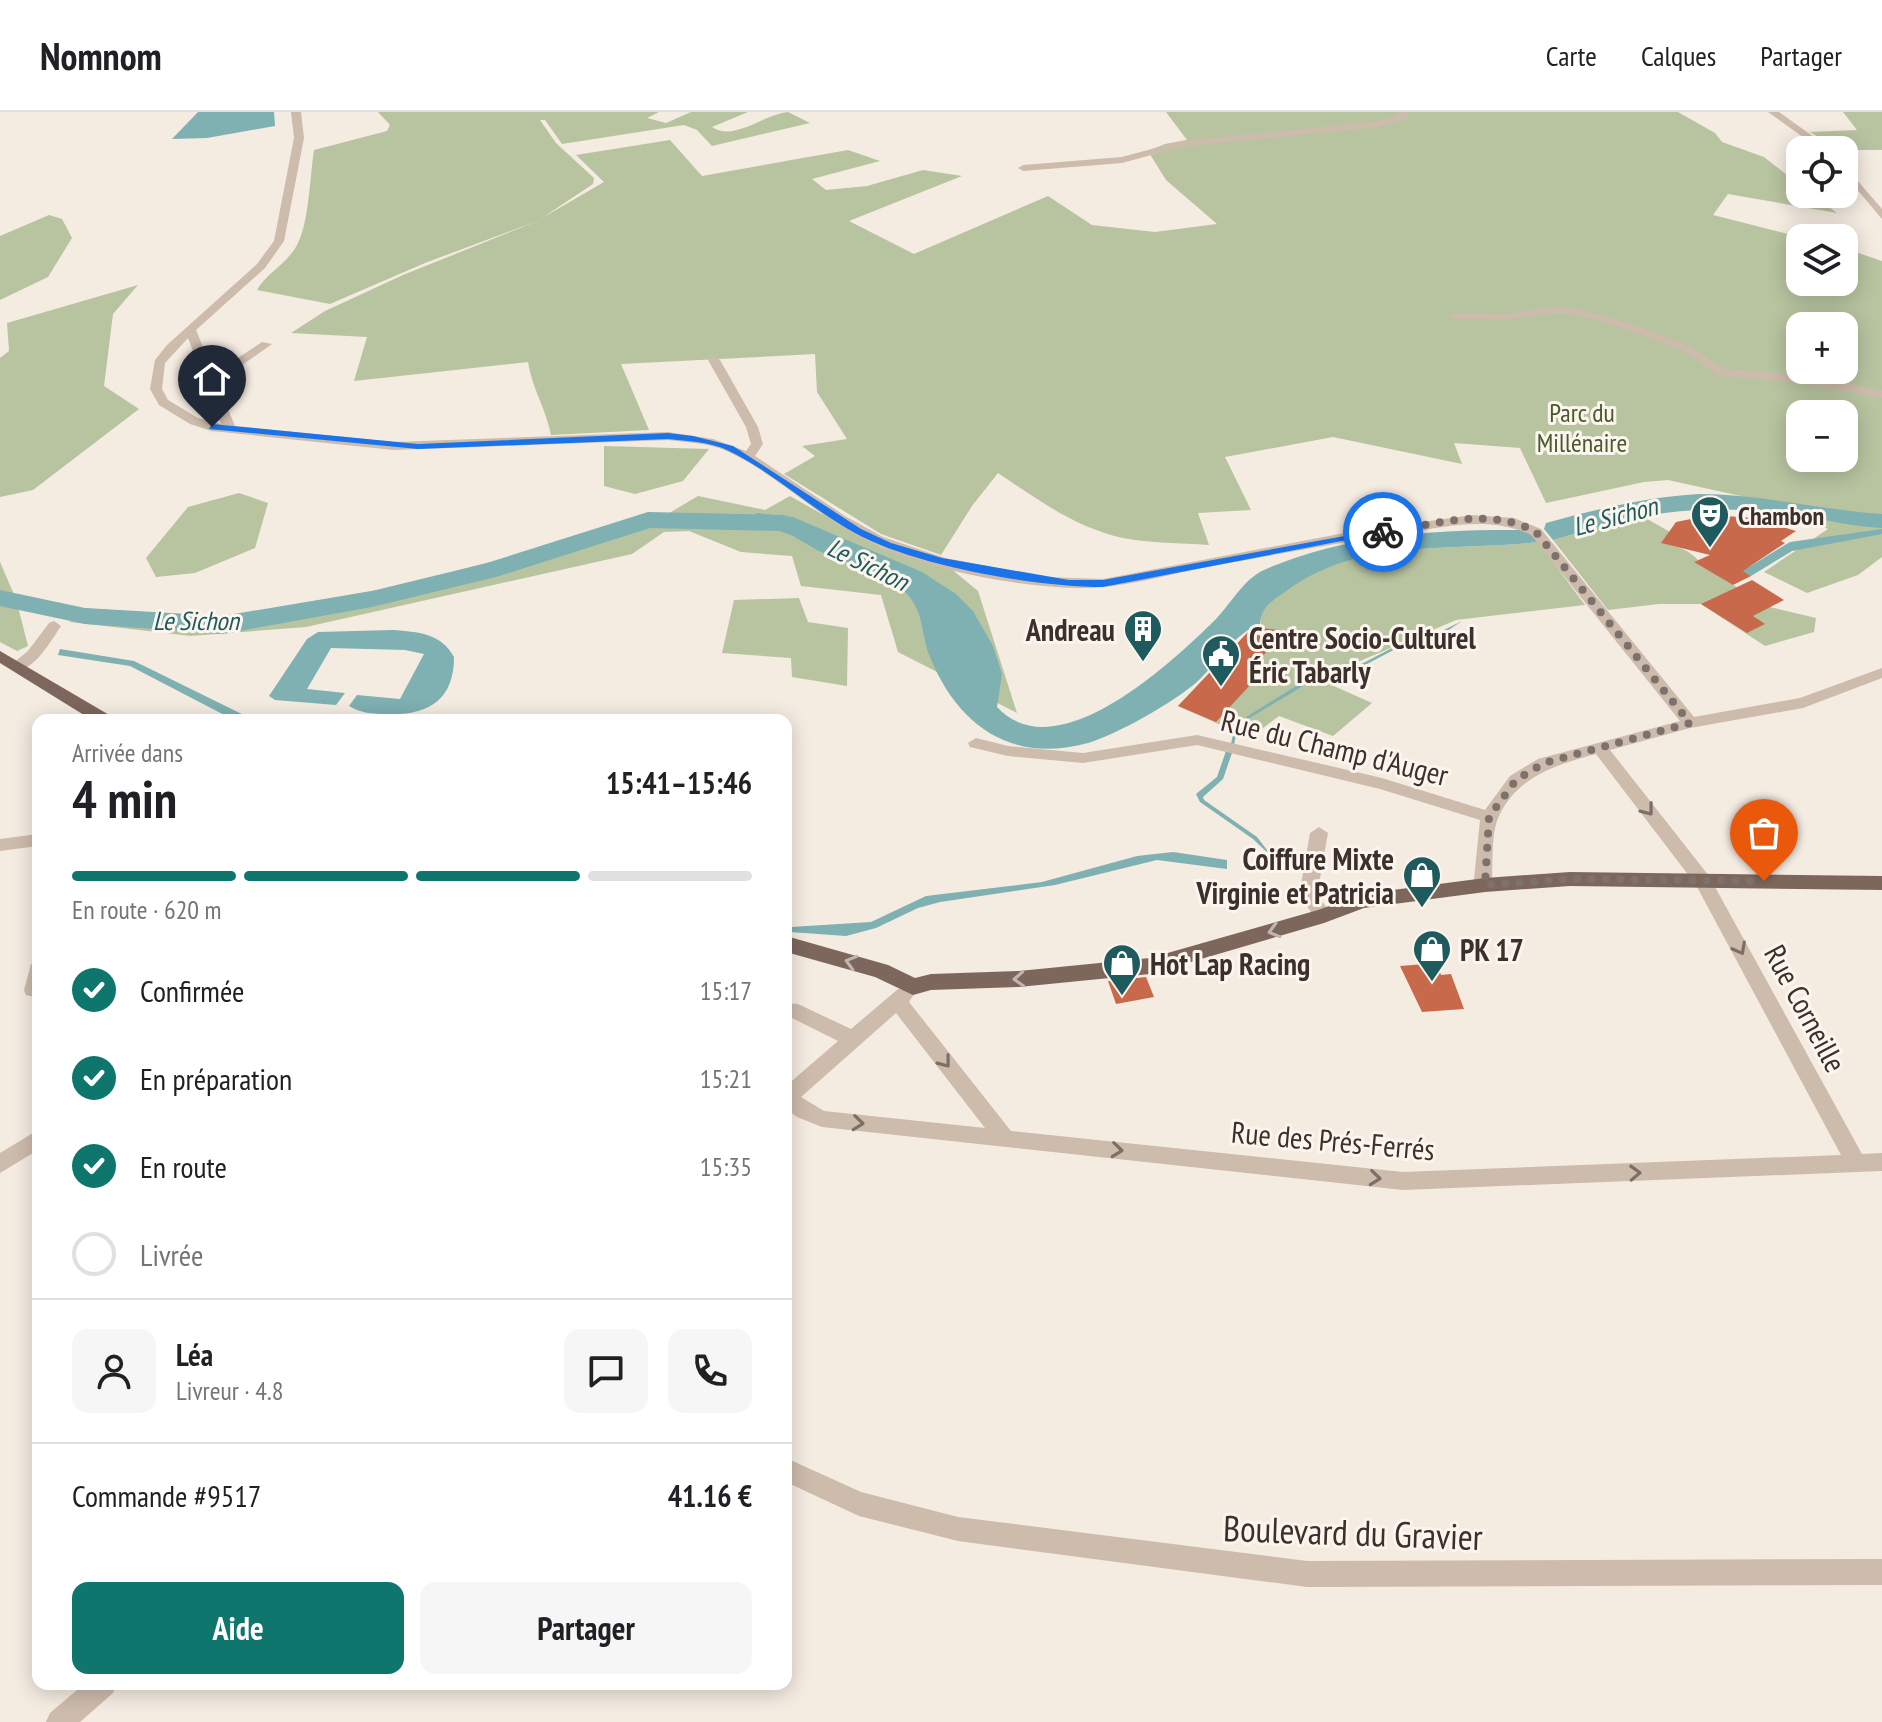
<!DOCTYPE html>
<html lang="fr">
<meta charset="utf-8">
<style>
:root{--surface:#fff;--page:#f6f6f6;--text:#202124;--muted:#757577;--line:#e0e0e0;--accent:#0f766e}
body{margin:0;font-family:"PT Sans Narrow",sans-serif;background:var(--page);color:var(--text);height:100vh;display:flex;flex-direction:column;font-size:30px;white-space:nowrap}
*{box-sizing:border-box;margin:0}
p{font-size:26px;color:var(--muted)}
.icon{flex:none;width:44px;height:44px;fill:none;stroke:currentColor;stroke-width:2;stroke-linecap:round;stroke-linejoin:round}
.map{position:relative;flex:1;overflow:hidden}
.details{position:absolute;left:32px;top:602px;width:760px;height:976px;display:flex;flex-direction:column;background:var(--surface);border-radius:16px;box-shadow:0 4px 20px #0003}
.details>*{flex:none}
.buttons{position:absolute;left:1786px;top:24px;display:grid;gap:16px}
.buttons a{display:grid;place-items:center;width:72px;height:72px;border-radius:16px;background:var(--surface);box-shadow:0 4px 20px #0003;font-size:40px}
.pin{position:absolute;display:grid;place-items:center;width:68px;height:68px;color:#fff;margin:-82px -34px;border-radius:50% 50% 50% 0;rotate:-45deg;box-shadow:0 0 8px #0007}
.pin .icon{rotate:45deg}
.courier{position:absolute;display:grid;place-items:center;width:80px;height:80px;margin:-40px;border:6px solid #1a73e8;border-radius:50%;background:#fff;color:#222;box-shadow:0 2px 10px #0007}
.summary em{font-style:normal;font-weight:800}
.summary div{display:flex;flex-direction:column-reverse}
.summary{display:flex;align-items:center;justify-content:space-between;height:136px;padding:0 40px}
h1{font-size:52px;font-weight:800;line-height:60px}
.bar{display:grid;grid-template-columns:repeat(4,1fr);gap:12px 8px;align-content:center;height:96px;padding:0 40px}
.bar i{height:10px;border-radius:6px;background:var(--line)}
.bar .current{background:var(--accent)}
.bar p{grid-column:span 4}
.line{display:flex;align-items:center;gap:20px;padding:0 40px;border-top:2px solid var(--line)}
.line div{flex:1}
.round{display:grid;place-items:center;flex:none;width:84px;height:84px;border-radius:16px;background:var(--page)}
ol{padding:0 40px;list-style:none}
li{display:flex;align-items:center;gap:24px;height:88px}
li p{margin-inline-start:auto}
li .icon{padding:8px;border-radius:50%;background:var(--accent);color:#fff;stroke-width:4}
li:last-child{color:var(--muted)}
li i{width:44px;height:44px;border:4px solid var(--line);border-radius:50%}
.button{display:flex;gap:16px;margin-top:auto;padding:16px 40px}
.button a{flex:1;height:92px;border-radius:16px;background:var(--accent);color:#fff;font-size:32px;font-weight:800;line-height:92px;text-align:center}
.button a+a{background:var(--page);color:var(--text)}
header{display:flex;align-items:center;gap:48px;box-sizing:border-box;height:112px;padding:0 40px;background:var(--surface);border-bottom:2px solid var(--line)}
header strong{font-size:38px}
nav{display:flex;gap:44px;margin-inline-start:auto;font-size:28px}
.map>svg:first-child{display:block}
</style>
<header>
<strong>Nomnom</strong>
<nav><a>Carte</a><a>Calques</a><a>Partager</a></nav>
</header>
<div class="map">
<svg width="1882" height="1610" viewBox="0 0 1882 1610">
<rect width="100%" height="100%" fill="#f4ebe1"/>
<g fill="#b8c4a0" fill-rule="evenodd">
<path d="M378 0H659L647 6 666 11 691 0H748L712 15C734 30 764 2 788 0L810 11 712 34 697 18 684 13 562 32 545 8H540L556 31 594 66 593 72 542 106 604 70 576 43 670 28 702 64 848 38 880 49 812 67 826 78 867 74 923 58 962 64 849 109 914 142 1048 84 1092 113 1155 120 1217 112 1166 68 1148 39 1165 32 1187 28 1166 0H1678L1715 21 1722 30 1764 45 1800 73V82H1812L1837 101 1728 82 1713 103 1804 126H1800V170H1844V136L1882 149V445L1858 463 1807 481 1764 460 1828 417 1768 390 1668 368 1644 370 1546 391 1520 336 1454 331 1462 352 1333 325 1225 345 1251 398 1198 401 1209 433C1181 431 1150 431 1123 426 1076 416 1037 387 998 361L972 394 941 443 881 422 784 362 815 344 802 334 847 327 817 280 815 242 621 252 649 318 551 323C546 297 532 276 528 250L354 269 367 225 291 221 325 199 403 163 540 108 425 151 330 192 257 178C267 160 288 152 298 131 309 109 310 64 314 38L387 19 390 13ZM1800 214H1844V258H1800ZM1800 302H1844V346H1800Z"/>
<polygon points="1843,0 1882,0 1882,38 1840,38 1810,20 1857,18"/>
<polygon points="49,103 62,107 72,126 48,165 0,188 0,124"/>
<polygon points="138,173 113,202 104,274 139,297 33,378 0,385 0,246 9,239 7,211"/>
<polygon points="604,334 709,337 683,369 635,382 604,374"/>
<polygon points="239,381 268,391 255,436 195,461 156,465 146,446 188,395"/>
<polygon points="698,384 765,398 790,384 882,436 949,455 978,479 1017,601 898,540 881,483 801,474 792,444 741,440 689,419 664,420 632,442 306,515 191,524 70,510 80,496 223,505 400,474 666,403"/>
<path d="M1642 404 1670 420 1662 431C1676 434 1688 437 1698 448L1695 450 1770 495 1816 506 1814 520 1765 534 1701 492H1659L1608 498 1553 428 1603 414 1610 417 1611 411Z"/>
<path d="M1538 430 1585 493 1456 508 1318 567 1372 591 1333 624 1279 604 1250 626 1178 594 1248 520 1261 524C1262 514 1257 504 1265 495 1269 489 1278 485 1284 480 1358 425 1452 440 1538 430Z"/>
<polygon points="0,450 16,487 28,534 17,539 0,530"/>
<polygon points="799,486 808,510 848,516 847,574 792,565 791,546 722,541 734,488"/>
</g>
<g fill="#7fb0b2">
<polygon points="198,0 274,0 275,14 207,26 172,27"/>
<path d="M1699 382C1761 382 1820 398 1882 402V416C1855 415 1828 408 1802 404 1734 394 1677 395 1611 411L1610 417 1602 414 1553 428 1544 417 1546 411C1597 397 1647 385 1699 382Z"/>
<path d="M756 401 793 405 922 460 956 482 973 499 993 534 1002 562 997 595C1056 659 1170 552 1213 510 1230 494 1242 468 1264 458 1344 422 1441 417 1527 418L1538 430C1452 440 1358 425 1285 480 1272 489 1261 495 1260 512 1235 521 1217 551 1198 569 1176 589 1116 623 1088 631 1012 652 958 614 930 545 921 524 925 503 908 483 886 458 846 452 817 438 806 432 796 425 785 420 774 416 760 415 749 414Z"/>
<polygon points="1882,417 1882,422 1792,439 1751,464 1727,450 1749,455 1790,430"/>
<polygon points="1462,509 1447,519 1403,533 1348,562 1308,571 1238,613 1234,633 1231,632 1235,612 1296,574 1348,559 1394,535 1434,523"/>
<path d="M393 518C418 520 441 521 454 545 454 589 427 604 386 602 373 602 360 601 349 594L357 583 400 587 424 542 405 538 331 536 307 577 345 581 336 593 275 588 269 584 307 527 318 520Z"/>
<polygon points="60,537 134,549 254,608 234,608 130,554 58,543"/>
<polygon points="1226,639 1232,641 1223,667 1203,685 1204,688 1257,725 1274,747 1253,727 1200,690 1196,682 1217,665"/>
<polygon points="1173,740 1227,748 1227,757 1157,748 1055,773 940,790 918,796 876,816 846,824 790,820 791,815 871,810 926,784 1042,770 1137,744"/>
</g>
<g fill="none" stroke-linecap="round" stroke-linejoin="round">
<polygon fill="#7fb0b2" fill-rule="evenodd" points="648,400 784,403 803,410 807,416 803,422 794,424 779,419 650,416 496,465 372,495 222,522 85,512 0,494 0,478 85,496 222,504 372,479 487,451"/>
</g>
<g fill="#c8694b">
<polygon points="1711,403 1754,406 1796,419 1781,429 1785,431 1743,459 1751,464 1733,473 1694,450 1710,443 1661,431 1676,410"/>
<polygon points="1752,468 1784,488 1753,504 1765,512 1747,521 1701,492"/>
<polygon points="1262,516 1285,519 1253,555 1263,559 1216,610 1178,594 1248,520 1261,524"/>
<polygon points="1437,851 1441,863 1451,862 1464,897 1422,900 1400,854"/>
<polygon points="1146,865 1154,885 1116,892 1108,869"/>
</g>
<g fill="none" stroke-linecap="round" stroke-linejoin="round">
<g fill="#cdbbac" fill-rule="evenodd">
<path d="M291 0H301L304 26 284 129 265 156 196 218 214 262 262 230 272 232 217 271 235 314 394 330 668 320 713 327 746 339 751 332 746 315 708 248 714 244 720 248 758 315 763 332 755 344 845 404 883 425 945 446 1046 465 1103 467 1339 422 1472 403 1514 406 1541 417 1694 605 1800 586 1882 556V566L1803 596 1690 616 1610 638 1709 764 1862 1042 1882 1041V1059L1403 1078 822 1015 797 1005 786 997V974L838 929 786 903V891L798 892 851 917 898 877H912L914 882 909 890 1011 1019 1403 1060 1841 1043 1696 773 1596 642C1556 653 1518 664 1499 704 1491 720 1493 749 1492 767L1494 773 1485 779 1479 778 1474 767 1480 708 1380 677 1197 633 1083 651 1008 644 970 635 968 631 976 626 1008 634 1083 641 1197 623 1382 666 1485 698 1510 664 1538 647 1680 609 1531 423C1491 404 1449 414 1406 421 1336 431 1267 444 1197 457 1158 465 1117 477 1077 476 1007 474 910 455 849 419 805 394 768 356 722 337 705 331 686 330 668 328L394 338 212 319 190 312 159 293 150 277 155 248 167 233 257 152 274 129 294 26ZM188 226 221 312 198 306 168 288 162 277 165 251ZM896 901 985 1016 824 999 801 985Z"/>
<polygon points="1399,0 1409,0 1406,7 1379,15 1181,35 1122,51 1023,59 1018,56 1023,53 1122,45 1181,29 1378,9 1399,3"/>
<polygon points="1768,0 1779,0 1832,38 1821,38"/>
<polygon points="1844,53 1882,97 1882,107 1844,62"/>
<polygon points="1548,195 1578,197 1631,212 1692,235 1724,257 1800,263 1882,278 1882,286 1800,271 1717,263 1684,239 1623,216 1577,203 1548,201 1507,208 1456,207 1450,204 1456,201 1507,202"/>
<path d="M54 509 61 514C50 530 33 562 12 558V552L28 539 49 511Z"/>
<polygon points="1319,715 1328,721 1317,783 1333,804 1324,811 1318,809 1299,784 1310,721"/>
<polygon points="38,722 38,734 0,739 0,727"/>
<polygon points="38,850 38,886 26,883 24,878 31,852"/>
<polygon points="38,1018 38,1038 0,1061 0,1041"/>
<polygon points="786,1346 861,1380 958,1405 1307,1449 1882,1447 1882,1473 1307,1475 958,1429 859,1404 786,1370"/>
<polygon points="84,1572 117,1572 113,1581 80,1610 46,1610 50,1601"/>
</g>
<g fill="#7d675c" fill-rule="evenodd">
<polygon points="0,539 111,604 114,608 92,608 0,551"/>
<polygon points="1570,760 1882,764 1882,778 1570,774 1485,780 1364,796 1324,811 1150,862 1019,875 931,878 913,883 875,865 786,840 786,824 888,853 915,866 931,862 1019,859 1150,846 1318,798 1362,782 1485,766"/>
</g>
</g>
<defs><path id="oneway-chevron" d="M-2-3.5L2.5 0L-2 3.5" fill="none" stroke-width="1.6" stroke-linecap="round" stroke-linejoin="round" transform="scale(2)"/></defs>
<g stroke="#7d6f65">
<use href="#oneway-chevron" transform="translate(1648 698) rotate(52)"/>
<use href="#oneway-chevron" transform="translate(1740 837) rotate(62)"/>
<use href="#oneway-chevron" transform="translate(945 950) rotate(52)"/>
<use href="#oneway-chevron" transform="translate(858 1011) rotate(6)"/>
<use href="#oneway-chevron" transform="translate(1117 1038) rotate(6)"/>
<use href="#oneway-chevron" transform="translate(1635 1061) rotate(-2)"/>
<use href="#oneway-chevron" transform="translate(1375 1066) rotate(6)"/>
</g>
<g stroke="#c2b5ac">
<use href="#oneway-chevron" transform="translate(1274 819) rotate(164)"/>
<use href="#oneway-chevron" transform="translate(851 850) rotate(-164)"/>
<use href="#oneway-chevron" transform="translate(1019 867) rotate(177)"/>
</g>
<path fill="#1a73e8" d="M212 312 418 332 668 321 693 324 733 334 861 417 891 431 942 446 1069 468H1103L1383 417 1388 420 1103 475C1035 475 915 454 855 421 811 397 773 360 727 338 710 330 687 329 668 327L418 337 209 317Z"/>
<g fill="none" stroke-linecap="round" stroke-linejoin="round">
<path stroke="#7c716b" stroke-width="8" stroke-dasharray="0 14.4" d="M1383 420C1432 413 1491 394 1536 420L1690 611 1544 651 1516 668 1489 705 1485 773 1570 767 1764 769"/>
</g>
<defs>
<symbol id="theatre-pin" viewBox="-11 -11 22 30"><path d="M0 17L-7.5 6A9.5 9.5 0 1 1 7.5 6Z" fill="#1f5a5e" stroke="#fbf5ee"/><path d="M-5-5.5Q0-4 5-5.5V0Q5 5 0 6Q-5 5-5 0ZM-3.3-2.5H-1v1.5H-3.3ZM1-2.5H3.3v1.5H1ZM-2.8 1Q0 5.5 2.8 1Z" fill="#fff"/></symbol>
<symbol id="building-pin" viewBox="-11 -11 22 30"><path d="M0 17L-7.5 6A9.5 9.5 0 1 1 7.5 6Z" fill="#1f5a5e" stroke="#fbf5ee"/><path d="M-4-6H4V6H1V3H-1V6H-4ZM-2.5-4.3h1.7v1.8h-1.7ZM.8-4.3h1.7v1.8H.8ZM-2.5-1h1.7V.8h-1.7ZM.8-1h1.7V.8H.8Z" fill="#fff"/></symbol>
<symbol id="civic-pin" viewBox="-11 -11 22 30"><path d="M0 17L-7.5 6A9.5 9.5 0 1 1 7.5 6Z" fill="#1f5a5e" stroke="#fbf5ee"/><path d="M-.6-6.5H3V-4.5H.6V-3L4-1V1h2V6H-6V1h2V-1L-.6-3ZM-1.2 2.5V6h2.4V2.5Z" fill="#fff"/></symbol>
<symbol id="shop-pin" viewBox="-11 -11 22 30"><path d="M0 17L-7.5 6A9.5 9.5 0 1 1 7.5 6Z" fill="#1f5a5e" stroke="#fbf5ee"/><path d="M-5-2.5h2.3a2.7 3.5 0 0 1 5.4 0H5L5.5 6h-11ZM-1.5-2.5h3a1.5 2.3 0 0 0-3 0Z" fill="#fff"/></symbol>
</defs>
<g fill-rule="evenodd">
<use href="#theatre-pin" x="1688" y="381" width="44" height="60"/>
<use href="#building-pin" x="1121" y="495" width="44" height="60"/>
<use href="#civic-pin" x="1199" y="520" width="44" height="60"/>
<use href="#shop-pin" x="1400" y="741" width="44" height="60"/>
<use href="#shop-pin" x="1410" y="815" width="44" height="60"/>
<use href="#shop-pin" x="1100" y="829" width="44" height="60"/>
</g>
<g text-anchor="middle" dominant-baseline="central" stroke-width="6" stroke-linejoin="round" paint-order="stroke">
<g font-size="26" fill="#4a5a2e" stroke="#fbf5ee">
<text x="1582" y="300">Parc du<tspan x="1582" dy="30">Millénaire</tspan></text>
</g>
<g font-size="26" font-weight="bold" fill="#3b302b" stroke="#fbf5ee" text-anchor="start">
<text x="1738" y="403">Chambon</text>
</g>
<g font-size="26" font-style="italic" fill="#1f5a5e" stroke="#fbf5ee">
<text transform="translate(1615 404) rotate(-15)">Le Sichon</text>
<text transform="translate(868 452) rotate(26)">Le Sichon</text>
<text x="196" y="508">Le Sichon</text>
</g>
<g font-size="30" font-weight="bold" fill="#3b302b" stroke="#fbf5ee" text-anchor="start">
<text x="1115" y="517" text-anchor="end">Andreau</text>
<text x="1249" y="525">Centre Socio-Culturel<tspan x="1249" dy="34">Éric Tabarly</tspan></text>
<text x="1394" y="746" text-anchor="end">Coiffure Mixte<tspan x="1394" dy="34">Virginie et Patricia</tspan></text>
<text x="1460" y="837">PK 17</text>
<text x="1150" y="851">Hot Lap Racing</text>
</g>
<g font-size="30" fill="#3b302b" stroke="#fbf5ee">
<text transform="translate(1335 635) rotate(14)">Rue du Champ d'Auger</text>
<text transform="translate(1806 896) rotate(62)">Rue Corneille</text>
<text transform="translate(1333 1028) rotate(5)">Rue des Prés-Ferrés</text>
</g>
<g font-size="36" fill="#3b302b" stroke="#fbf5ee">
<text transform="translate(1353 1420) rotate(2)">Boulevard du Gravier</text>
</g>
</g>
</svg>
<div class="buttons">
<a><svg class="icon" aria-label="locate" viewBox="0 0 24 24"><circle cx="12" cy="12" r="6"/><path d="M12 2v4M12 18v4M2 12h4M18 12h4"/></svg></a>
<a><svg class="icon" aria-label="layers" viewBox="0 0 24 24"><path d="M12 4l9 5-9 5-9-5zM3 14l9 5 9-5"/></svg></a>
<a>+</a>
<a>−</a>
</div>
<div class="pin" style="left:1764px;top:769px;background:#ea580c"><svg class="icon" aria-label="bag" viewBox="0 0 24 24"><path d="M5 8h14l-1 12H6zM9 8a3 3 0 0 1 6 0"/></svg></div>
<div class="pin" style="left:212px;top:315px;background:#1f2937"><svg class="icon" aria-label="home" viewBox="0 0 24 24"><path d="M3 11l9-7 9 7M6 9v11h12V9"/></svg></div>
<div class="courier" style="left:1383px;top:420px"><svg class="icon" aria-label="bike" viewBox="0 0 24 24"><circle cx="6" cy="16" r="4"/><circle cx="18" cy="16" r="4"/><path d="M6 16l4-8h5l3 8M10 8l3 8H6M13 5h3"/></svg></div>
<section class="details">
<div class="summary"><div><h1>4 min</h1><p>Arrivée dans</p></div><em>15:41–15:46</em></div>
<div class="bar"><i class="current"></i><i class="current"></i><i class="current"></i><i></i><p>En route · 620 m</p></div>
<ol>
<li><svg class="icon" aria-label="check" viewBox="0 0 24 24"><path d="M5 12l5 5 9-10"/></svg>Confirmée<p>15:17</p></li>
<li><svg class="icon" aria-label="check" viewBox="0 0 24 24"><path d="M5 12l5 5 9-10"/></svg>En préparation<p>15:21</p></li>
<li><svg class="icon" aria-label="check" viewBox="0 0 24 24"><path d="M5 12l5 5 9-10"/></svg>En route<p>15:35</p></li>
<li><i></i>Livrée</li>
</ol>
<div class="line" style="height:144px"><a class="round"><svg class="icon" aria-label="person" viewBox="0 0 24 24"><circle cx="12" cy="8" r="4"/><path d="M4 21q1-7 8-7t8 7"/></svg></a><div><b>Léa</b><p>Livreur · 4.8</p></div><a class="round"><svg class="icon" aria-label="chat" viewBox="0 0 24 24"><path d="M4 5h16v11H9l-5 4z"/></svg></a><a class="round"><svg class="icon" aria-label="phone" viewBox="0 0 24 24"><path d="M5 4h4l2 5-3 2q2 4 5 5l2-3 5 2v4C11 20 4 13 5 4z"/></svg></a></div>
<div class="line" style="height:104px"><div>Commande #9517</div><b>41.16 €</b></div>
<div class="button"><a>Aide</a><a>Partager</a></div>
</section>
</div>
